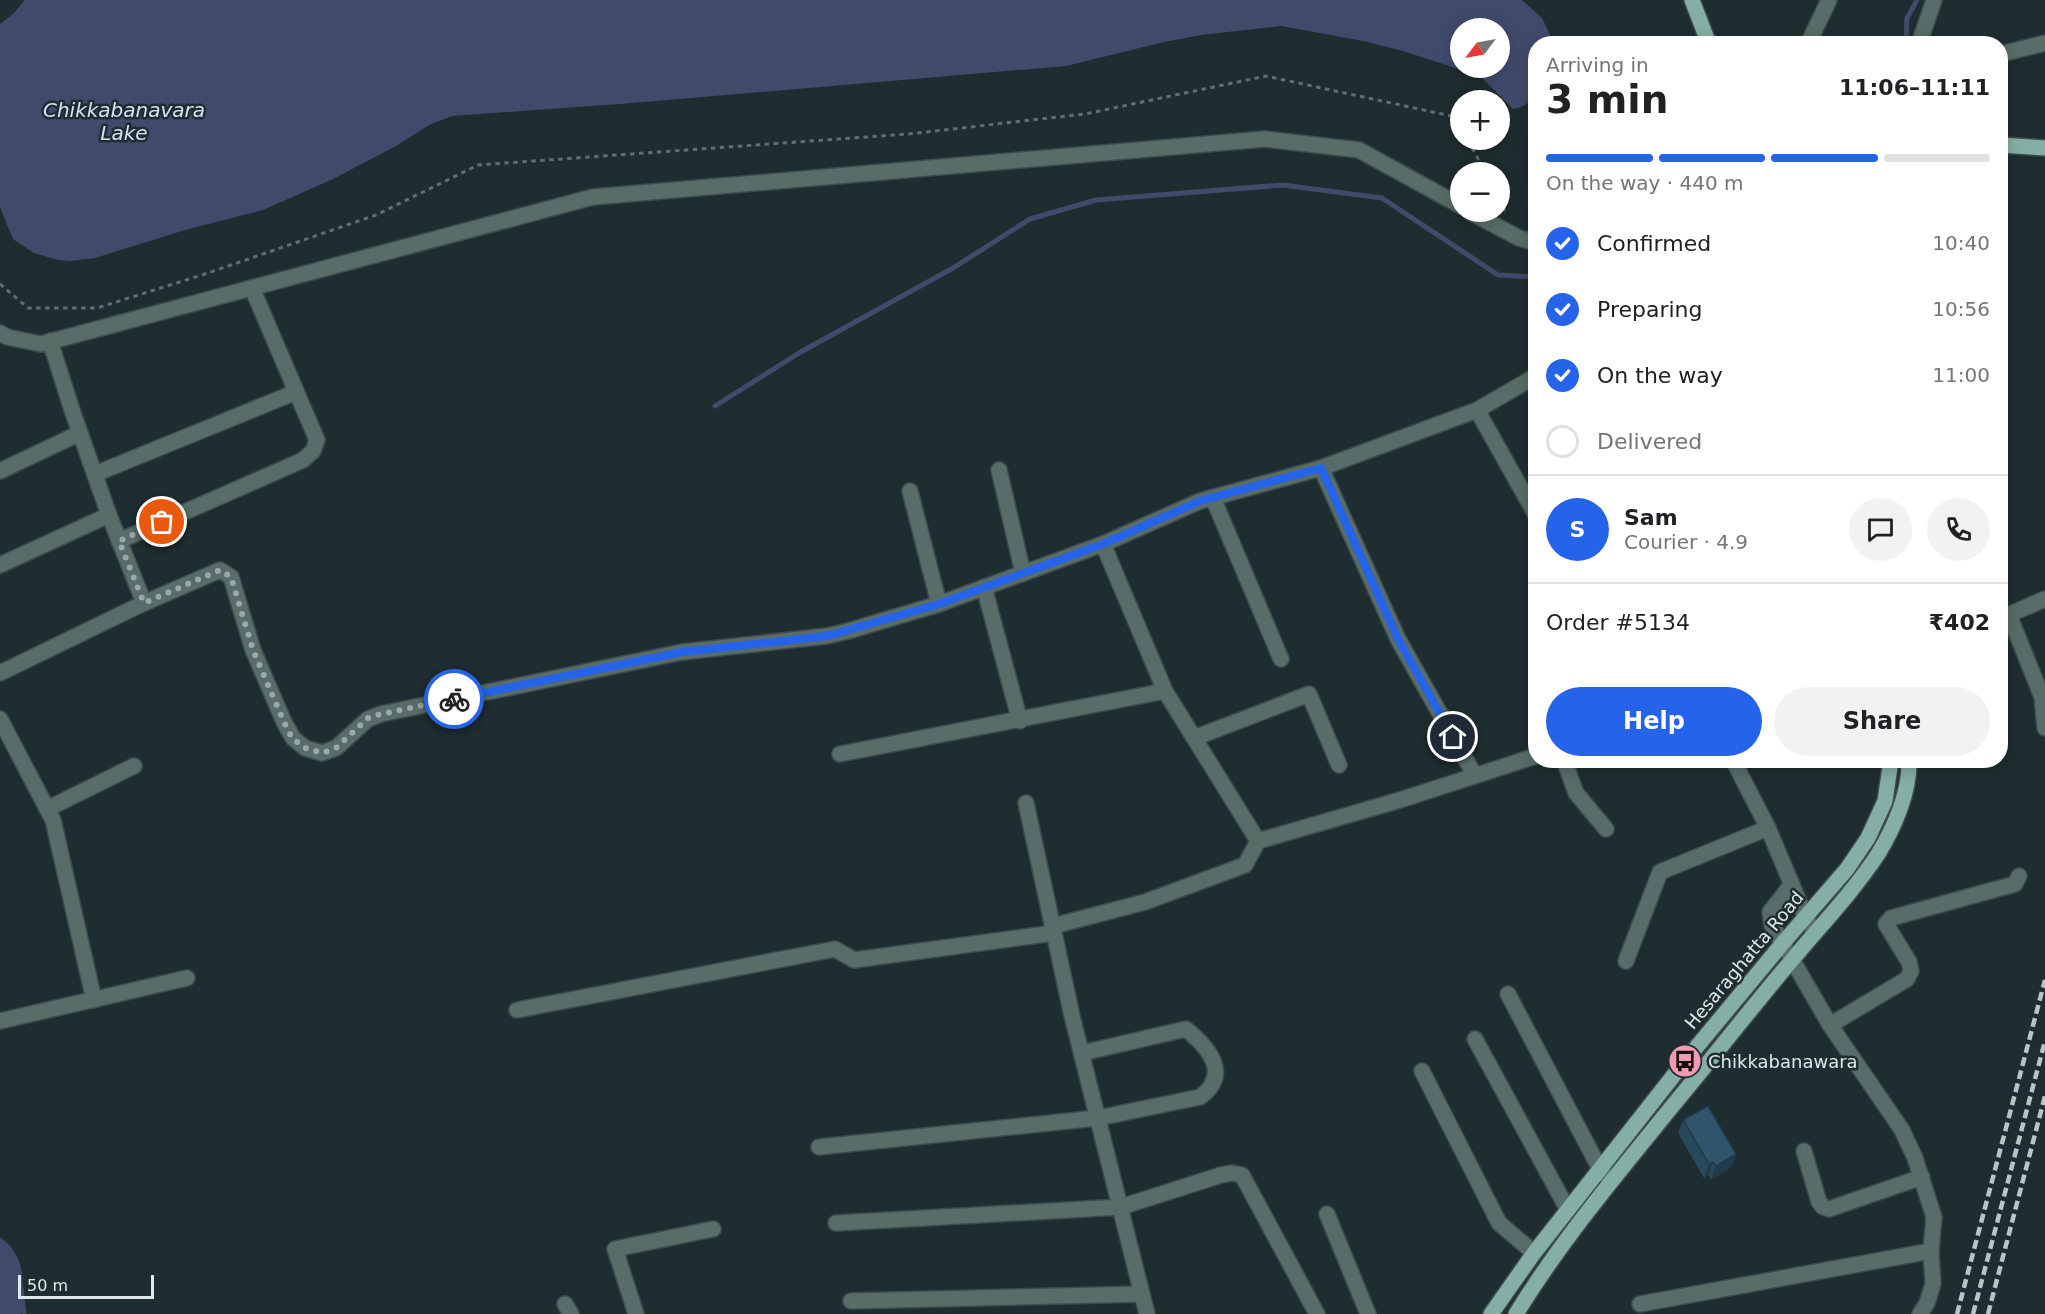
<!DOCTYPE html>
<meta charset="utf-8">
<style>
:root{--surface:#fff;--page:#f2f2f2;--text:#202124;--muted:#757577;--line:#e0e0e0;--accent:#2563eb}
body{margin:0;font-family:"DejaVu Sans",sans-serif;background:var(--page);color:var(--text);height:100vh;display:flex;flex-direction:column;font-size:22px;white-space:nowrap}
*{box-sizing:border-box;margin:0}
p{font-size:20px;color:var(--muted)}
.icon{flex:none;width:33px;height:33px;fill:none;stroke:currentColor;stroke-width:2;stroke-linecap:round;stroke-linejoin:round}
.map{position:relative;flex:1;overflow:hidden}
.details{position:absolute;left:1528px;top:36px;width:480px;height:732px;display:flex;flex-direction:column;background:var(--surface);border-radius:24px;box-shadow:0 3px 15px #0003}
.details>*{flex:none}
.needle{width:39px;rotate:238deg}
.fabs{position:absolute;left:1450px;top:18px;display:grid;gap:12px}
.fabs a{display:grid;place-items:center;width:60px;height:60px;border-radius:50%;background:var(--surface);box-shadow:0 3px 15px #0003;font-size:30px}
.scale{position:absolute;left:18px;bottom:15px;width:136px;box-sizing:border-box;padding-left:6px;border:3px solid #dfe9ea;border-top:0;font-size:16px;line-height:21px;white-space:nowrap;color:#dfe9ea;-webkit-text-stroke:4px #1e2d2f;paint-order:stroke}
.pin{position:absolute;display:grid;place-items:center;width:51px;height:51px;color:#fff;margin:-26px;border:3px solid #fff;border-radius:50%;box-shadow:0 2px 6px #0007}
.courier{position:absolute;display:grid;place-items:center;width:60px;height:60px;margin:-30px;border:4px solid #2563eb;border-radius:50%;background:#fff;color:#222;box-shadow:0 2px 8px #0007}
.headline em{font-style:normal;font-weight:700}
.headline div{display:flex;flex-direction:column-reverse}
.headline{display:flex;align-items:center;justify-content:space-between;height:102px;padding:0 18px}
h1{font-size:39px;font-weight:700;line-height:45px}
.bar{display:grid;grid-template-columns:repeat(4,1fr);gap:9px 6px;align-content:center;height:72px;padding:0 18px}
.bar i{height:8px;border-radius:4px;background:var(--line)}
.bar .on{background:var(--accent)}
.bar p{grid-column:span 4}
.line{display:flex;align-items:center;gap:15px;padding:0 18px;border-top:2px solid var(--line)}
.line div{flex:1}
.round{display:grid;place-items:center;flex:none;width:63px;height:63px;border-radius:32px;background:var(--page)}
ol{padding:0 18px;list-style:none}
li{display:flex;align-items:center;gap:18px;height:66px}
li p{margin-inline-start:auto}
li .icon{padding:6px;border-radius:50%;background:var(--accent);color:#fff;stroke-width:4}
li:last-child{color:var(--muted)}
li i{width:33px;height:33px;border:3px solid var(--line);border-radius:50%}
.button{display:flex;gap:12px;margin-top:auto;padding:12px 18px}
.button a{flex:1;height:69px;border-radius:36px;background:var(--accent);color:#fff;font-size:24px;font-weight:700;line-height:69px;text-align:center}
.button a+a{background:var(--page);color:var(--text)}
.map>svg:first-child{display:block}
</style>
<div class="map">
<svg width="2045" height="1314" viewBox="0 0 2045 1314">
<rect width="100%" height="100%" fill="#1e2d2f"/>
<g fill="#404b6c" fill-rule="evenodd">
<path d="M25 0H1522L1542 18 1554 43 1536 44C1536 69 1546 104 1513 109L1480 76 1403 51 1363 41 1282 26 1201 35 1164 42 1066 66 620 104 452 116 429 125 396 146 333 179 263 210 185 230 95 258 71 261 58 260 34 253 13 239 0 207V24L14 13ZM1461 28H1500V68H1461Z"/>
<path d="M0 1237C28 1258 23 1283 21 1314H0Z"/>
</g>
<g fill="none" stroke-linecap="round" stroke-linejoin="round">
<g stroke="#404b6c" stroke-width="5">
<polyline points="1906,44 1907,18 1917,0"/>
<polyline points="715,406 799,353 953,268 1030,219 1096,200 1283,185 1382,198 1498,275 1536,277"/>
<polyline points="21,1288 24,1314"/>
</g>
<defs>
<g id="minor">
<polyline points="1808,44 1829,0"/>
<polyline points="1919,44 1934,0"/>
<polyline points="2001,54 2045,43"/>
<polyline points="1470,212 1519,238 1536,243"/>
<polyline points="0,333 7,337 41,344 593,197 1265,139 1359,150 1461,206"/>
<polyline points="1477,410 1536,515"/>
<polyline points="1321,468 1398,639 1475,776"/>
<polyline points="999,470 1023,573"/>
<polyline points="0,471 80,433"/>
<polyline points="95,474 296,392"/>
<polyline points="910,491 939,604"/>
<polyline points="1213,498 1281,659"/>
<polyline points="119,541 303,460 313,451 317,440 252,288"/>
<polyline points="1103,544 1165,691 1258,841 1400,800 1536,756"/>
<polyline points="0,565 109,515 72,410 50,341"/>
<polyline points="984,587 1020,721"/>
<polyline points="144,603 220,570 231,577 253,650 284,722 293,738 305,748 322,753 336,748 368,719 381,714 682,652 827,636 848,631 939,604 1103,544 1200,501 1321,468 1477,410 1536,376"/>
<polyline points="2009,615 2042,697 2045,728"/>
<polyline points="2001,618 2045,599"/>
<polyline points="0,673 144,603 109,515"/>
<polyline points="0,719 53,820 94,1000"/>
<polyline points="1194,738 1309,694 1339,765"/>
<polyline points="840,754 1165,691"/>
<polyline points="1564,760 1576,793 1606,829"/>
<polyline points="1733,760 1768,828 1805,916 1815,933"/>
<polyline points="1026,803 1072,1016 1147,1314"/>
<polyline points="47,809 134,766"/>
<polyline points="1792,884 1770,912 1772,925 1830,1025 1902,1130 1915,1158 1934,1217 1931,1251 1933,1284 1927,1303 1920,1314"/>
<polyline points="1053,926 1145,902 1245,865 1258,841"/>
<polyline points="1626,961 1660,872 1768,828"/>
<polyline points="1508,994 1601,1171 1608,1178"/>
<polyline points="517,1010 835,949 854,960 1054,933"/>
<polyline points="0,1021 187,978"/>
<polyline points="1830,1025 1907,979 1911,971 1909,962 1886,924 1891,918 2015,884 2019,876"/>
<polyline points="1475,1039 1568,1210"/>
<polyline points="1422,1071 1499,1223 1534,1253"/>
<path d="M819 1147 1098 1118 1200 1097C1232 1074 1208 1047 1186 1029L1082 1053"/>
<polyline points="1804,1151 1819,1202 1823,1207 1829,1209 1922,1177"/>
<polyline points="1327,1214 1368,1314"/>
<polyline points="836,1223 1121,1207 1221,1175 1232,1173 1242,1175 1317,1314"/>
<polyline points="851,1301 1142,1294"/>
<polyline points="565,1304 571,1314"/>
<polyline points="1640,1304 1931,1251"/>
<polyline points="636,1314 615,1249 713,1229"/>
</g>
<g id="major">
<polyline points="1692,0 1709,44"/>
<polyline points="2001,145 2045,148"/>
<polyline points="1491,1314 1534,1253 1685,1061 1782,944 1847,869 1868,838 1885,801 1891,760"/>
<path d="M1516 1314C1562 1239 1619 1172 1674 1104 1714 1056 1752 1007 1792 960 1821 925 1853 892 1878 854 1894 828 1910 792 1909 760"/>
</g>
</defs>
<use href="#minor" stroke="#3d4b4d" stroke-width="18"/>
<use href="#major" stroke="#3d4b4d" stroke-width="18"/>
<g stroke="#616e70" stroke-width="3" stroke-dasharray="4.5 4.5" stroke-linecap="butt">
<polyline points="1468,140 1485,172"/>
<polyline points="1500,202 1505,211"/>
<polyline points="0,284 28,308 97,308 202,275 376,215 478,165 908,134 1085,114 1266,76 1456,117 1461,127"/>
</g>
<use href="#minor" stroke="#586d67" stroke-width="15"/>
<use href="#major" stroke="#85afa4" stroke-width="15"/>
<g stroke="#b9c4c6" stroke-width="4.5" stroke-dasharray="9 4.5" stroke-linecap="butt">
<polyline points="1957,1314 2045,980"/>
<polyline points="1973,1314 2045,1041"/>
<polyline points="1988,1314 2045,1096"/>
</g>
</g>
<polygon fill="#28485c" points="1683,1120 1732,1167 1711,1180 1709,1175 1704,1178 1678,1133"/>
<g fill="#213b4b">
<polygon points="1736,1154 1732,1167 1711,1180 1716,1166"/>
<polygon points="1713,1162 1709,1175 1704,1178 1709,1164"/>
</g>
<polygon fill="#2f546b" stroke="#213b4b" stroke-width="1.5" points="1708,1106 1736,1154 1716,1166 1713,1162 1709,1164 1683,1120"/>
<g fill="none" stroke-linecap="round" stroke-linejoin="round">
<polyline stroke="#9ba7a9" stroke-width="6" stroke-dasharray="0 10.8" points="162,522 119,541 144,603 220,570 231,577 253,650 284,722 292,738 305,748 322,753 336,748 368,718 381,714 454,699"/>
<polyline stroke="#2563eb" stroke-width="8" points="454,699 682,652 827,636 939,604 1103,544 1200,501 1321,468 1398,639 1453,737"/>
</g>
<defs>
<symbol id="bus-disc" viewBox="-11 -11 22 22"><circle r="9.5" fill="#f19ab2" stroke="#1e2d2f"/><path d="M-5-6H5V4H4V6H2V4H-2V6H-4V4H-5ZM-3.5-4V0h7V-4ZM-3.5 1.2v1.5H-2V1.2ZM2 1.2v1.5H3.5V1.2Z" fill="#111"/></symbol>
</defs>
<g fill-rule="evenodd">
<use href="#bus-disc" x="1666" y="1042" width="38" height="38"/>
</g>
<g text-anchor="middle" dominant-baseline="central" stroke-width="5" stroke-linejoin="round" paint-order="stroke">
<g font-size="18" fill="#dfe9ea" stroke="#1e2d2f">
<text transform="translate(1744 960) rotate(-50)">Hesaraghatta Road</text>
</g>
<g font-size="18" fill="#dfe9ea" stroke="#1e2d2f" text-anchor="start">
<text x="1708" y="1061">Chikkabanawara</text>
</g>
<g font-size="20" font-style="italic" fill="#d7e0f8" stroke="#1e2d2f">
<text x="124" y="110">Chikkabanavara<tspan x="124" dy="23">Lake</tspan></text>
</g>
</g>
</svg>
<div class="fabs">
<a><svg class="needle" viewBox="-14 -14 28 28"><path d="M0-13l5 13h-10z" fill="#e53935"/><path d="M0 13l5-13h-10z" fill="#757577"/></svg></a>
<a>+</a>
<a>−</a>
</div>
<div class="scale">50 m</div>
<div class="pin" style="left:162px;top:522px;background:#ea580c"><svg class="icon" aria-label="bag" viewBox="0 0 24 24"><path d="M5 8h14l-1 12H6zM9 8a3 3 0 0 1 6 0"/></svg></div>
<div class="pin" style="left:1453px;top:737px;background:#1f2937"><svg class="icon" aria-label="home" viewBox="0 0 24 24"><path d="M3 11l9-7 9 7M6 9v11h12V9"/></svg></div>
<div class="courier" style="left:454px;top:699px"><svg class="icon" aria-label="bike" viewBox="0 0 24 24"><circle cx="6" cy="16" r="4"/><circle cx="18" cy="16" r="4"/><path d="M6 16l4-8h5l3 8M10 8l3 8H6M13 5h3"/></svg></div>
<section class="details">
<div class="headline"><div><h1>3 min</h1><p>Arriving in</p></div><em>11:06–11:11</em></div>
<div class="bar"><i class="on"></i><i class="on"></i><i class="on"></i><i></i><p>On the way · 440 m</p></div>
<ol>
<li><svg class="icon" aria-label="check" viewBox="0 0 24 24"><path d="M5 12l5 5 9-10"/></svg>Confirmed<p>10:40</p></li>
<li><svg class="icon" aria-label="check" viewBox="0 0 24 24"><path d="M5 12l5 5 9-10"/></svg>Preparing<p>10:56</p></li>
<li><svg class="icon" aria-label="check" viewBox="0 0 24 24"><path d="M5 12l5 5 9-10"/></svg>On the way<p>11:00</p></li>
<li><i></i>Delivered</li>
</ol>
<div class="line" style="height:108px"><b class="round" style="background:var(--accent);color:#fff">S</b><div><b>Sam</b><p>Courier · 4.9</p></div><a class="round"><svg class="icon" aria-label="chat" viewBox="0 0 24 24"><path d="M4 5h16v11H9l-5 4z"/></svg></a><a class="round"><svg class="icon" aria-label="phone" viewBox="0 0 24 24"><path d="M5 4h4l2 5-3 2q2 4 5 5l2-3 5 2v4C11 20 4 13 5 4z"/></svg></a></div>
<div class="line" style="height:78px"><div>Order #5134</div><b>₹402</b></div>
<div class="button"><a>Help</a><a>Share</a></div>
</section>
</div>
